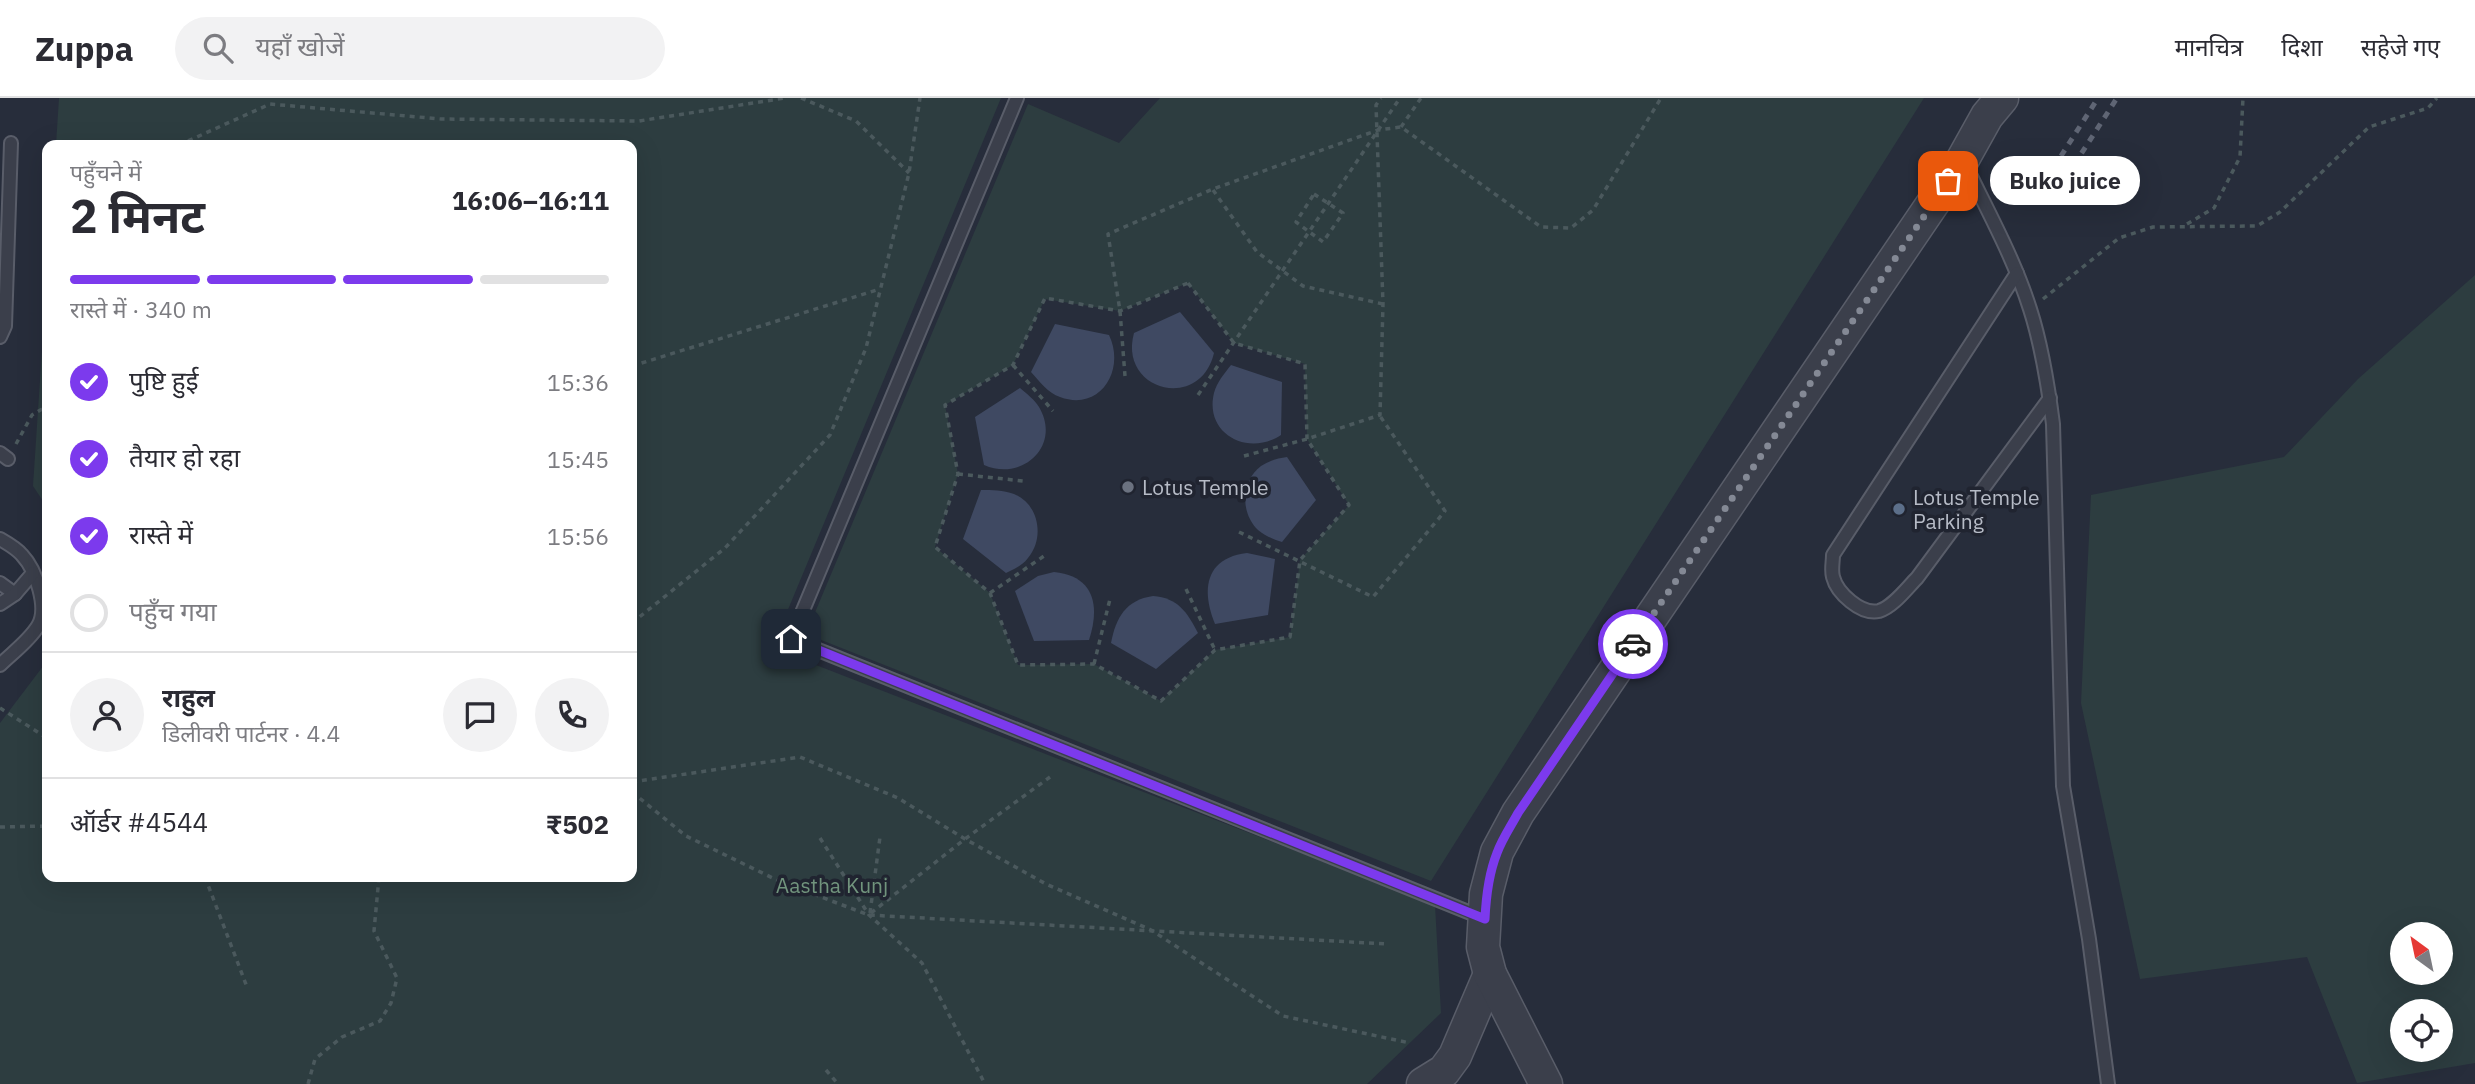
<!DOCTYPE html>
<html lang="hi">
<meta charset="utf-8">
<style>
:root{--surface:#fff;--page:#f2f2f3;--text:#2b2b33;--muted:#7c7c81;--line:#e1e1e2;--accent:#7c3aed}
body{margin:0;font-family:"IBM Plex Sans","Noto Sans Devanagari",sans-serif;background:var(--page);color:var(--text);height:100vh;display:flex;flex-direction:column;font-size:26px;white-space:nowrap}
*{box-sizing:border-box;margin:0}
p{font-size:23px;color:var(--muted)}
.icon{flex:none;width:38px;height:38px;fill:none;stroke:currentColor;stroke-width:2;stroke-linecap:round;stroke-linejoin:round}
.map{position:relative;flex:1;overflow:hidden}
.details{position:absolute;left:42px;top:42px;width:595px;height:742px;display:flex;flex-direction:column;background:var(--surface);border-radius:14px;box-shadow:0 7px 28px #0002}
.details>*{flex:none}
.needle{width:46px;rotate:327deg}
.tools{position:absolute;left:2390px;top:824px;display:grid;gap:14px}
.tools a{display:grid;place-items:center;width:63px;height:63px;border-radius:50%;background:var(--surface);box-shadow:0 7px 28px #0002;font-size:35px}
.pin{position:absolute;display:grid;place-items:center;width:60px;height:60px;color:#fff;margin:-30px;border-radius:14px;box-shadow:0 4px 10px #0006}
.courier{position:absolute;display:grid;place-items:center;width:70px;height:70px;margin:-35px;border:5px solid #7c3aed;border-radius:50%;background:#fff;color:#222;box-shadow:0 2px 9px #0007}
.bubble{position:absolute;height:49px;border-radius:24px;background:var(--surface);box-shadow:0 7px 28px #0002;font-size:23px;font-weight:700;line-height:49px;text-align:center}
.head em{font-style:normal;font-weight:700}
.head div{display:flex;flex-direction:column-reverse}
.head{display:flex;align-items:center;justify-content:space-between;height:119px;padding:0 28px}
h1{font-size:46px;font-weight:700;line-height:52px}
.bar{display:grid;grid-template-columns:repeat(4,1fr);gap:10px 7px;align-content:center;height:84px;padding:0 28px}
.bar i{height:9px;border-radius:5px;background:var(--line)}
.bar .current{background:var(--accent)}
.bar p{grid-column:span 4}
.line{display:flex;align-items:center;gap:18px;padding:0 28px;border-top:2px solid var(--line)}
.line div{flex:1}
.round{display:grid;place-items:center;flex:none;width:74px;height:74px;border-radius:37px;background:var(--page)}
ol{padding:0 28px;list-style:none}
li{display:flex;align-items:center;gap:21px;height:77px}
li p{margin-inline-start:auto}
li .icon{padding:7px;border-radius:50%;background:var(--accent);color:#fff;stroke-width:4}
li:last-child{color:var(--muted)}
li i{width:38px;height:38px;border:4px solid var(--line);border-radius:50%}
header{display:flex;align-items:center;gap:42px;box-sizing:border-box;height:98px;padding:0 35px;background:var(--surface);border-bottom:2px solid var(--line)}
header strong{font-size:33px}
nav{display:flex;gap:38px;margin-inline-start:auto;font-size:24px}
.search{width:490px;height:63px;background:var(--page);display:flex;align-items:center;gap:18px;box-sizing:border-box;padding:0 24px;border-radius:38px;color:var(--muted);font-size:26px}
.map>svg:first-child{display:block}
</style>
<header>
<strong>Zuppa</strong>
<div class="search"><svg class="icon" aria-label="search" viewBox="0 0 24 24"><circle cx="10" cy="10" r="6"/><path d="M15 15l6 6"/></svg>यहाँ खोजें</div>
<nav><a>मानचित्र</a><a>दिशा</a><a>सहेजे गए</a></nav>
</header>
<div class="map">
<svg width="2475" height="986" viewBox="0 0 2475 986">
<rect width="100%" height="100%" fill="#272d3b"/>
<g fill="#2d3d40" fill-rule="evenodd">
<polygon points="59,0 1001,0 772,550 1435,807 1441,915 1367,986 0,986 0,625 47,563 47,779 632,779 632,47 56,47"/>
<path d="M1160 0H1924L1431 783 806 536 1028 6 1119 45ZM1188 185 1234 245 1305 266 1307 341 1349 407 1300 462 1290 539 1215 552 1161 603 1094 566 1018 567 990 495 935 449 958 376 945 307 1013 267 1045 201 1120 213Z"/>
<polygon points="47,176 47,409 33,388"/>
<path d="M2475 177V965L2357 985 2307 859 2140 881 2081 605 2091 397 2284 359 2358 281ZM2441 836V875H2403V836ZM2403 914H2441V952H2403Z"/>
</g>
<g fill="#3f4962">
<path d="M1180 214 1214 255C1200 314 1118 293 1134 235Z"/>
<path d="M1055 226 1109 237C1126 272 1100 314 1060 299 1048 295 1040 284 1031 274Z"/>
<path d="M1231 267 1282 284 1281 337C1248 359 1204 336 1214 295 1217 284 1224 276 1231 267Z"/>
<path d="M1020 290C1027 296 1035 302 1039 309 1062 348 1022 384 984 367L975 319Z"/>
<path d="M1287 359 1316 402 1282 444C1273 441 1265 438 1258 432 1240 415 1241 383 1261 368 1269 363 1278 360 1287 359Z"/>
<path d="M981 392C992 392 1003 392 1014 396 1039 406 1045 440 1028 460 1022 468 1014 471 1006 475L963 441Z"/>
<path d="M1247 455 1275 461 1268 517 1215 526C1201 492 1205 460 1247 455Z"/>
<path d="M1054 474C1095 478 1100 509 1089 542L1034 543 1015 493 1038 478Z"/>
<path d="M1153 498C1178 500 1187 514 1198 535L1156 571 1111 545C1116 519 1126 502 1153 498Z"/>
</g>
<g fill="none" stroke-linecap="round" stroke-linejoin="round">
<defs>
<g id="service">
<polyline points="1017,0 791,541 1483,820"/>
<path d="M1964 64C1987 112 2014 160 2030 211 2042 248 2048 287 2053 326L2063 688 2089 841 2108 986"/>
<path d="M2017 175 1833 457C1833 464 1831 472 1833 479 1837 495 1861 517 1879 513 1893 509 1907 490 1917 480L2050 300"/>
<polyline points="0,239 5,228 11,45"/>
<polyline points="0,355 8,361"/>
<path d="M0 441C7 445 17 451 22 457 36 472 49 510 38 528 29 543 12 555 0 567"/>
<polyline points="0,485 15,496"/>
<polyline points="0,506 15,496 33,475"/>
</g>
<g id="tertiary">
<polyline points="1423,986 1444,973 1455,958 1490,876"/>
<polyline points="1546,986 1490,876 1483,849 1486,796 1497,754 1518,715 1963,61 1987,18 2002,0"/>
</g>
</defs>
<use href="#service" stroke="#595d69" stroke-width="16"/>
<use href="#tertiary" stroke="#595d69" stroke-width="35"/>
<g stroke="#4b595d" stroke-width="3.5" stroke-dasharray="5 5" stroke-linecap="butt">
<polyline points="801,0 856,23 909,75"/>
<polyline points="1401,29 1421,0"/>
<polyline points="179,47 270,6 441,21 639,23 785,0"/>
<polyline points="1213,92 1257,154 1303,188 1383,206"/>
<polygon points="1314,96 1343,115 1323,144 1296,124"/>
<polyline points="2187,126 2214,110 2240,59 2243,0"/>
<polygon points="1188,185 1234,245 1305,266 1307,341 1349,407 1300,462 1290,539 1215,552 1161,603 1094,566 1018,567 990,495 935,449 958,376 945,307 1013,267 1045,200 1120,213"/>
<polyline points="2043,201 2119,140 2153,129 2257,128 2280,114 2369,29 2428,10 2437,0"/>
<polyline points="1013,267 1053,313"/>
<polyline points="632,268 880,191"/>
<polyline points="1125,278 1120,213 1108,136 1213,91 1378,32 1401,29 1541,129 1571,130 1593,112 1661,0"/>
<polyline points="1198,297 1400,0"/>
<polyline points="16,346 32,317 47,308"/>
<polyline points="1244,358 1307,341 1380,317 1383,206 1376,7 1381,0"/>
<polyline points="958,376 1023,383"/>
<polyline points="1239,434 1373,499 1445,413 1380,318"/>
<polyline points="1186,491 1215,552"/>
<polyline points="990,495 1044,458"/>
<polyline points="632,525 725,450 830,337 866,250 909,75 920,0"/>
<polyline points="1094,566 1110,501"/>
<polyline points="0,610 47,640"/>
<polyline points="632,684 800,659 898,700 965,741 1046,786 1151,832 1283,918 1410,945"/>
<polyline points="632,694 686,738 781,784 869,817 1387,846"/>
<polyline points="0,729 47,728"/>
<polyline points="820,740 869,817 922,865 985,986"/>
<polyline points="205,779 247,889"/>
<polyline points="870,815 880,739"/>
<polyline points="871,815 965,741 1050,679"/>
<polyline points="826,972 838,986"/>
<polyline points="308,986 315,961 342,939 380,923 391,905 397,880 374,833 379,779"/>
</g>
<use href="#service" stroke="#3b3f4b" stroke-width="12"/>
<use href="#tertiary" stroke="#3b3f4b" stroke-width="32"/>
<g stroke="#5f6574" stroke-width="5" stroke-dasharray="7 7" stroke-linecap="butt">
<polyline points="2061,58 2098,0"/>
<polyline points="2074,67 2117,0"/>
</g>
</g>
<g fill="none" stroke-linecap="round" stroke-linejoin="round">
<polyline stroke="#848995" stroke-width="7" stroke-dasharray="0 12.6" points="1633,546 1948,83"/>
<path stroke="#7c3aed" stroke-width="9" d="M791 541 1485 821C1486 799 1489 775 1497 755 1502 741 1511 728 1518 715L1633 546"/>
</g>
<circle fill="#6b7280" stroke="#202430" stroke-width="2.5" cx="1128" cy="389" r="7"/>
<circle fill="#5c6f8a" stroke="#202430" stroke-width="2.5" cx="1899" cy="411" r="7"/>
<g text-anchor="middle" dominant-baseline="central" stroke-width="7" stroke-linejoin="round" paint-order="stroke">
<g font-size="21" fill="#b6bbc6" stroke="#202430" text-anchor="start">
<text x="1142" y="389">Lotus Temple</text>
<text x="1913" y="399">Lotus Temple<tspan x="1913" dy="24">Parking</tspan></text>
</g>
<g font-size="21" fill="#71947d" stroke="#202430">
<text x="832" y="787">Aastha Kunj</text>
</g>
</g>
</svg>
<div class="tools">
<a><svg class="needle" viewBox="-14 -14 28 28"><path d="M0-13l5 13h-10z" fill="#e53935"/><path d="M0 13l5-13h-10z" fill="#7c7c81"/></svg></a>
<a><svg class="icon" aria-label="locate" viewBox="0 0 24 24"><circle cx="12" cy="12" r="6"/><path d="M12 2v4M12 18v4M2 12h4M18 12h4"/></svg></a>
</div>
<div class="pin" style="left:1948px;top:83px;background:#ea580c"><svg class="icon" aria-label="bag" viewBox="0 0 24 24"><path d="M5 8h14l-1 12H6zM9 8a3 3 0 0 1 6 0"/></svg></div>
<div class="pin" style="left:791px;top:541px;background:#1f2937"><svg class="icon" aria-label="home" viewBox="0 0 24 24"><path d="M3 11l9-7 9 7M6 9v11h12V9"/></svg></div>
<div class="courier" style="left:1633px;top:546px"><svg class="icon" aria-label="car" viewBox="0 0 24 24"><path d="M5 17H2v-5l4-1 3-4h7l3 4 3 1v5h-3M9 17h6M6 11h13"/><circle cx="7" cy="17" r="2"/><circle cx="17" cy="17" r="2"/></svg></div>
<div class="bubble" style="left:1990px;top:58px;width:150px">Buko juice</div>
<section class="details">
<div class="head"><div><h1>2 मिनट</h1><p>पहुँचने में</p></div><em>16:06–16:11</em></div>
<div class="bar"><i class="current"></i><i class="current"></i><i class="current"></i><i></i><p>रास्ते में · 340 m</p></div>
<ol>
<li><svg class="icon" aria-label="check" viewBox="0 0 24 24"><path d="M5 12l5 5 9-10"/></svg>पुष्टि हुई<p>15:36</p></li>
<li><svg class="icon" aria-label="check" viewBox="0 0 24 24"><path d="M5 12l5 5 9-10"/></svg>तैयार हो रहा<p>15:45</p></li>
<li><svg class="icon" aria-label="check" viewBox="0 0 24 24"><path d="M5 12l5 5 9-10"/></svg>रास्ते में<p>15:56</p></li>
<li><i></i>पहुँच गया</li>
</ol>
<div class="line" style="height:126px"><a class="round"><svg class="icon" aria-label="person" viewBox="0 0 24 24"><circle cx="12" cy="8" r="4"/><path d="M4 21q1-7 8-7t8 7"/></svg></a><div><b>राहुल</b><p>डिलीवरी पार्टनर · 4.4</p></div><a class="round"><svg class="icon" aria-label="chat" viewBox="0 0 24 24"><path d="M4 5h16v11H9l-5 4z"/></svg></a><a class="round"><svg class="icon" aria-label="phone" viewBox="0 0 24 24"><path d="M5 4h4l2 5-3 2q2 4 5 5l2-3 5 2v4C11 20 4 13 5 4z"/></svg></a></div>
<div class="line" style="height:91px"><div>ऑर्डर #4544</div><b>₹502</b></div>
</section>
</div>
